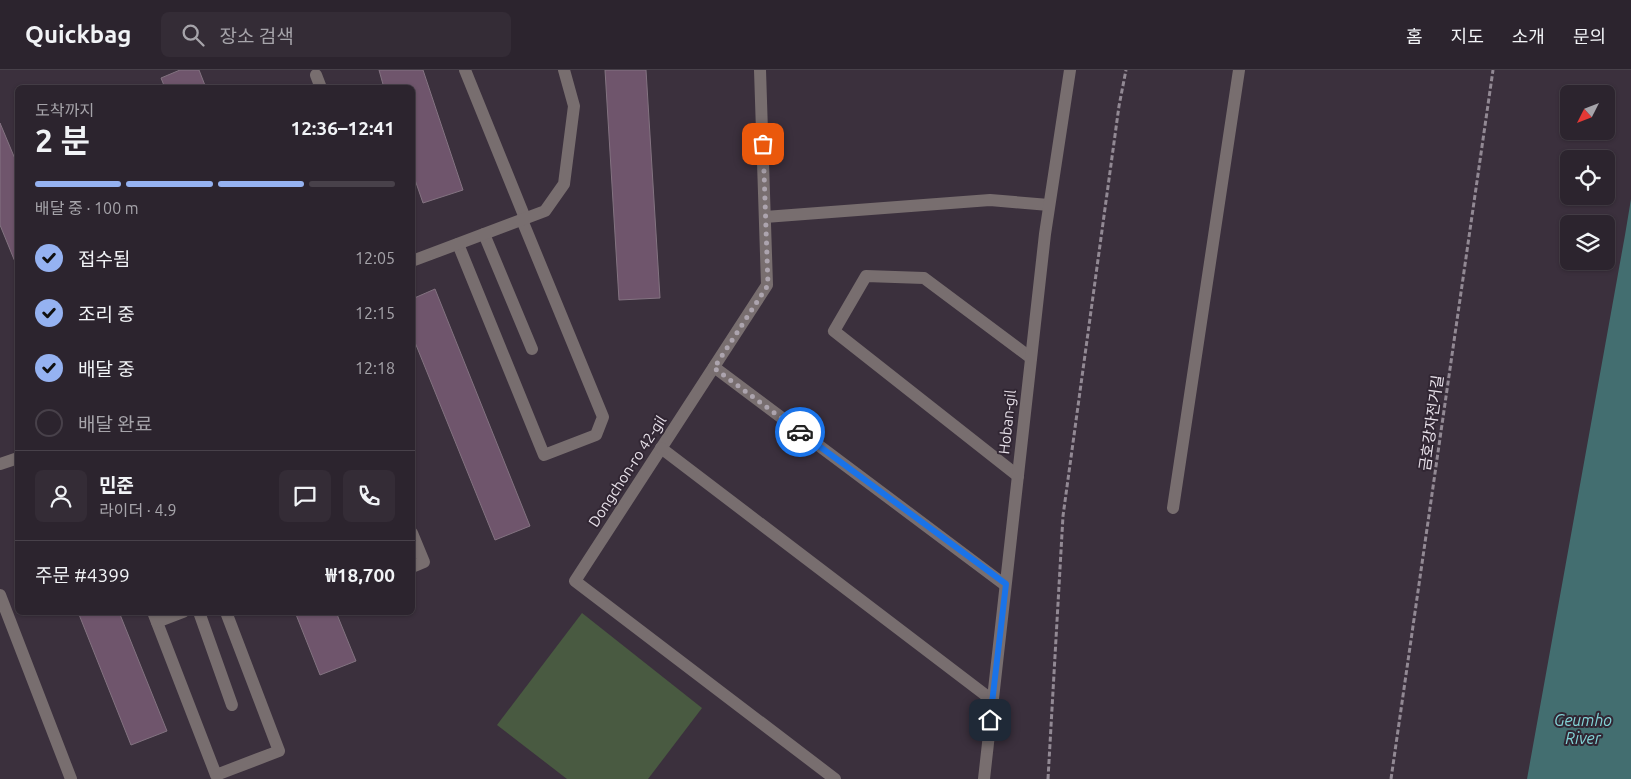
<!DOCTYPE html>
<html lang="ko">
<meta charset="utf-8">
<style>
:root{--surface:#2c242e;--page:#342c36;--text:#f1f3f6;--muted:#a6a4aa;--line:#48414a;--accent:#95b2f1}
body{margin:0;font-family:Ubuntu,"Noto Sans KR",sans-serif;background:var(--page);color:var(--text);height:100vh;display:flex;flex-direction:column;font-size:19px;white-space:nowrap}
*{box-sizing:border-box;margin:0}
p{font-size:16px;color:var(--muted)}
.icon{flex:none;width:28px;height:28px;fill:none;stroke:currentColor;stroke-width:2;stroke-linecap:round;stroke-linejoin:round}
.map{position:relative;flex:1;overflow:hidden}
.panel{position:absolute;left:15px;top:15px;width:400px;height:530px;display:flex;flex-direction:column;background:var(--surface);border-radius:8px;box-shadow:0 1px 4px #0004,0 0 0 1px var(--line)}
.panel>*{flex:none}
.needle{width:32px;rotate:228deg}
.tools{position:absolute;left:1560px;top:15px;display:grid;gap:10px}
.tools a{display:grid;place-items:center;width:55px;height:55px;border-radius:8px;background:var(--surface);box-shadow:0 1px 4px #0004,0 0 0 1px var(--line);font-size:25px}
.pin{position:absolute;display:grid;place-items:center;width:42px;height:42px;color:#fff;margin:-21px;border-radius:10px;box-shadow:0 2px 8px #0006}
.courier{position:absolute;display:grid;place-items:center;width:50px;height:50px;margin:-25px;border:4px solid #1a73e8;border-radius:50%;background:#fff;color:#222;box-shadow:0 1px 6px #0007}
.headline em{font-style:normal;font-weight:600}
.headline div{display:flex;flex-direction:column-reverse}
.headline{display:flex;align-items:center;justify-content:space-between;height:85px;padding:0 20px}
h1{font-size:32px;font-weight:600;line-height:38px}
.bar{display:grid;grid-template-columns:repeat(4,1fr);gap:8px 5px;align-content:center;height:60px;padding:0 20px}
.bar i{height:6px;border-radius:4px;background:var(--line)}
.bar .current{background:var(--accent)}
.bar p{grid-column:span 4}
.line{display:flex;align-items:center;gap:12px;padding:0 20px;border-top:1px solid var(--line)}
.line div{flex:1}
.round{display:grid;place-items:center;flex:none;width:52px;height:52px;border-radius:8px;background:var(--page)}
ol{padding:0 20px;list-style:none}
li{display:flex;align-items:center;gap:15px;height:55px}
li p{margin-inline-start:auto}
li .icon{padding:5px;border-radius:50%;background:var(--accent);color:#111;stroke-width:4}
li:last-child{color:var(--muted)}
li i{width:28px;height:28px;border:2px solid var(--line);border-radius:50%}
header{display:flex;align-items:center;gap:30px;box-sizing:border-box;height:70px;padding:0 25px;background:var(--surface);border-bottom:1px solid var(--line)}
header strong{font-size:24px}
nav{display:flex;gap:28px;margin-inline-start:auto;font-size:18px}
.search{width:350px;height:45px;background:var(--page);display:flex;align-items:center;gap:12px;box-sizing:border-box;padding:0 18px;border-radius:8px;color:var(--muted);font-size:19px}
.map>svg:first-child{display:block}
</style>
<header>
<strong>Quickbag</strong>
<div class="search"><svg class="icon" aria-label="search" viewBox="0 0 24 24"><circle cx="10" cy="10" r="6"/><path d="M15 15l6 6"/></svg>장소 검색</div>
<nav><a>홈</a><a>지도</a><a>소개</a><a>문의</a></nav>
</header>
<div class="map">
<svg width="1631" height="709" viewBox="0 0 1631 709">
<rect width="100%" height="100%" fill="#3b303d"/>
<polygon fill="#495a41" points="582,543 702,638 648,709 567,709 497,655"/>
<polygon fill="#436e70" points="1631,129 1631,709 1527,709 1625,165"/>
<g fill="#6f556c" stroke="#837381">
<polygon points="180,0 199,0 206,18 165,18 161,8"/>
<polygon points="379,0 423,0 463,120 423,133 412,101 412,18 384,18"/>
<polygon points="605,0 646,0 660,228 619,230"/>
<polygon points="0,53 18,96 18,199 0,155"/>
<polygon points="435,219 530,456 495,470 412,265 412,229"/>
<polygon points="78,542 119,542 167,661 131,675"/>
<polygon points="295,542 336,542 356,591 320,605"/>
</g>
<g fill="none" stroke-linecap="round" stroke-linejoin="round">
<g stroke="#928994" stroke-width="3" stroke-dasharray="5 2.5" stroke-linecap="butt">
<polyline points="1048,709 1063,446 1119,36 1126,0"/>
<polyline points="1391,709 1493,0"/>
</g>
<g stroke="#786e6f" stroke-width="12">
<polyline points="465,0 525,148"/>
<polyline points="760,0 767,215 575,511 835,709"/>
<polyline points="316,5 321,18"/>
<polyline points="765,147 990,130 1049,135"/>
<polyline points="484,164 532,279"/>
<polyline points="458,174 544,385 596,365 603,347 522,150"/>
<polyline points="412,191 545,141 564,114 574,36 564,0"/>
<polyline points="714,297 1005,515"/>
<polyline points="661,378 992,630"/>
<polyline points="0,394 18,388"/>
<polyline points="1018,406 834,261 866,206 924,208 1031,288"/>
<polyline points="1173,438 1239,0"/>
<polyline points="412,463 424,492 412,497"/>
<polyline points="0,525 71,709"/>
<polyline points="153,542 216,705 279,681 226,542"/>
<polyline points="199,542 232,635"/>
<polyline points="157,552 183,542"/>
<polyline points="984,709 1045,164 1070,0"/>
</g>
</g>
<g fill="none" stroke-linecap="round" stroke-linejoin="round">
<polyline stroke="#aca4ae" stroke-width="5" stroke-dasharray="0 9" points="763,74 768,215 714,298 800,362"/>
<polyline stroke="#1a73e8" stroke-width="6" points="800,362 1006,514 990,650"/>
</g>
<g text-anchor="middle" dominant-baseline="central" stroke-width="4" stroke-linejoin="round" paint-order="stroke">
<g font-size="15" fill="#e9e2eb" stroke="#312633">
<text transform="translate(1007 352) rotate(-84)">Hoban-gil</text>
<text transform="translate(1431 353) rotate(-82)">금호강자전거길</text>
<text transform="translate(627 401) rotate(-57)">Dongchon-ro 42-gil</text>
</g>
<g font-size="16" font-style="italic" fill="#84d4d7" stroke="#312633">
<text x="1583" y="650">Geumho<tspan x="1583" dy="18">River</tspan></text>
</g>
</g>
</svg>
<div class="tools">
<a><svg class="needle" viewBox="-14 -14 28 28"><path d="M0-13l5 13h-10z" fill="#e53935"/><path d="M0 13l5-13h-10z" fill="#a6a4aa"/></svg></a>
<a><svg class="icon" aria-label="locate" viewBox="0 0 24 24"><circle cx="12" cy="12" r="6"/><path d="M12 2v4M12 18v4M2 12h4M18 12h4"/></svg></a>
<a><svg class="icon" aria-label="layers" viewBox="0 0 24 24"><path d="M12 4l9 5-9 5-9-5zM3 14l9 5 9-5"/></svg></a>
</div>
<div class="pin" style="left:763px;top:74px;background:#ea580c"><svg class="icon" aria-label="bag" viewBox="0 0 24 24"><path d="M5 8h14l-1 12H6zM9 8a3 3 0 0 1 6 0"/></svg></div>
<div class="pin" style="left:990px;top:650px;background:#1f2937"><svg class="icon" aria-label="home" viewBox="0 0 24 24"><path d="M3 11l9-7 9 7M6 9v11h12V9"/></svg></div>
<div class="courier" style="left:800px;top:362px"><svg class="icon" aria-label="car" viewBox="0 0 24 24"><path d="M5 17H2v-5l4-1 3-4h7l3 4 3 1v5h-3M9 17h6M6 11h13"/><circle cx="7" cy="17" r="2"/><circle cx="17" cy="17" r="2"/></svg></div>
<section class="panel">
<div class="headline"><div><h1>2 분</h1><p>도착까지</p></div><em>12:36–12:41</em></div>
<div class="bar"><i class="current"></i><i class="current"></i><i class="current"></i><i></i><p>배달 중 · 100 m</p></div>
<ol>
<li><svg class="icon" aria-label="check" viewBox="0 0 24 24"><path d="M5 12l5 5 9-10"/></svg>접수됨<p>12:05</p></li>
<li><svg class="icon" aria-label="check" viewBox="0 0 24 24"><path d="M5 12l5 5 9-10"/></svg>조리 중<p>12:15</p></li>
<li><svg class="icon" aria-label="check" viewBox="0 0 24 24"><path d="M5 12l5 5 9-10"/></svg>배달 중<p>12:18</p></li>
<li><i></i>배달 완료</li>
</ol>
<div class="line" style="height:90px"><a class="round"><svg class="icon" aria-label="person" viewBox="0 0 24 24"><circle cx="12" cy="8" r="4"/><path d="M4 21q1-7 8-7t8 7"/></svg></a><div><b>민준</b><p>라이더 · 4.9</p></div><a class="round"><svg class="icon" aria-label="chat" viewBox="0 0 24 24"><path d="M4 5h16v11H9l-5 4z"/></svg></a><a class="round"><svg class="icon" aria-label="phone" viewBox="0 0 24 24"><path d="M5 4h4l2 5-3 2q2 4 5 5l2-3 5 2v4C11 20 4 13 5 4z"/></svg></a></div>
<div class="line" style="height:65px"><div>주문 #4399</div><b>₩18,700</b></div>
</section>
</div>
